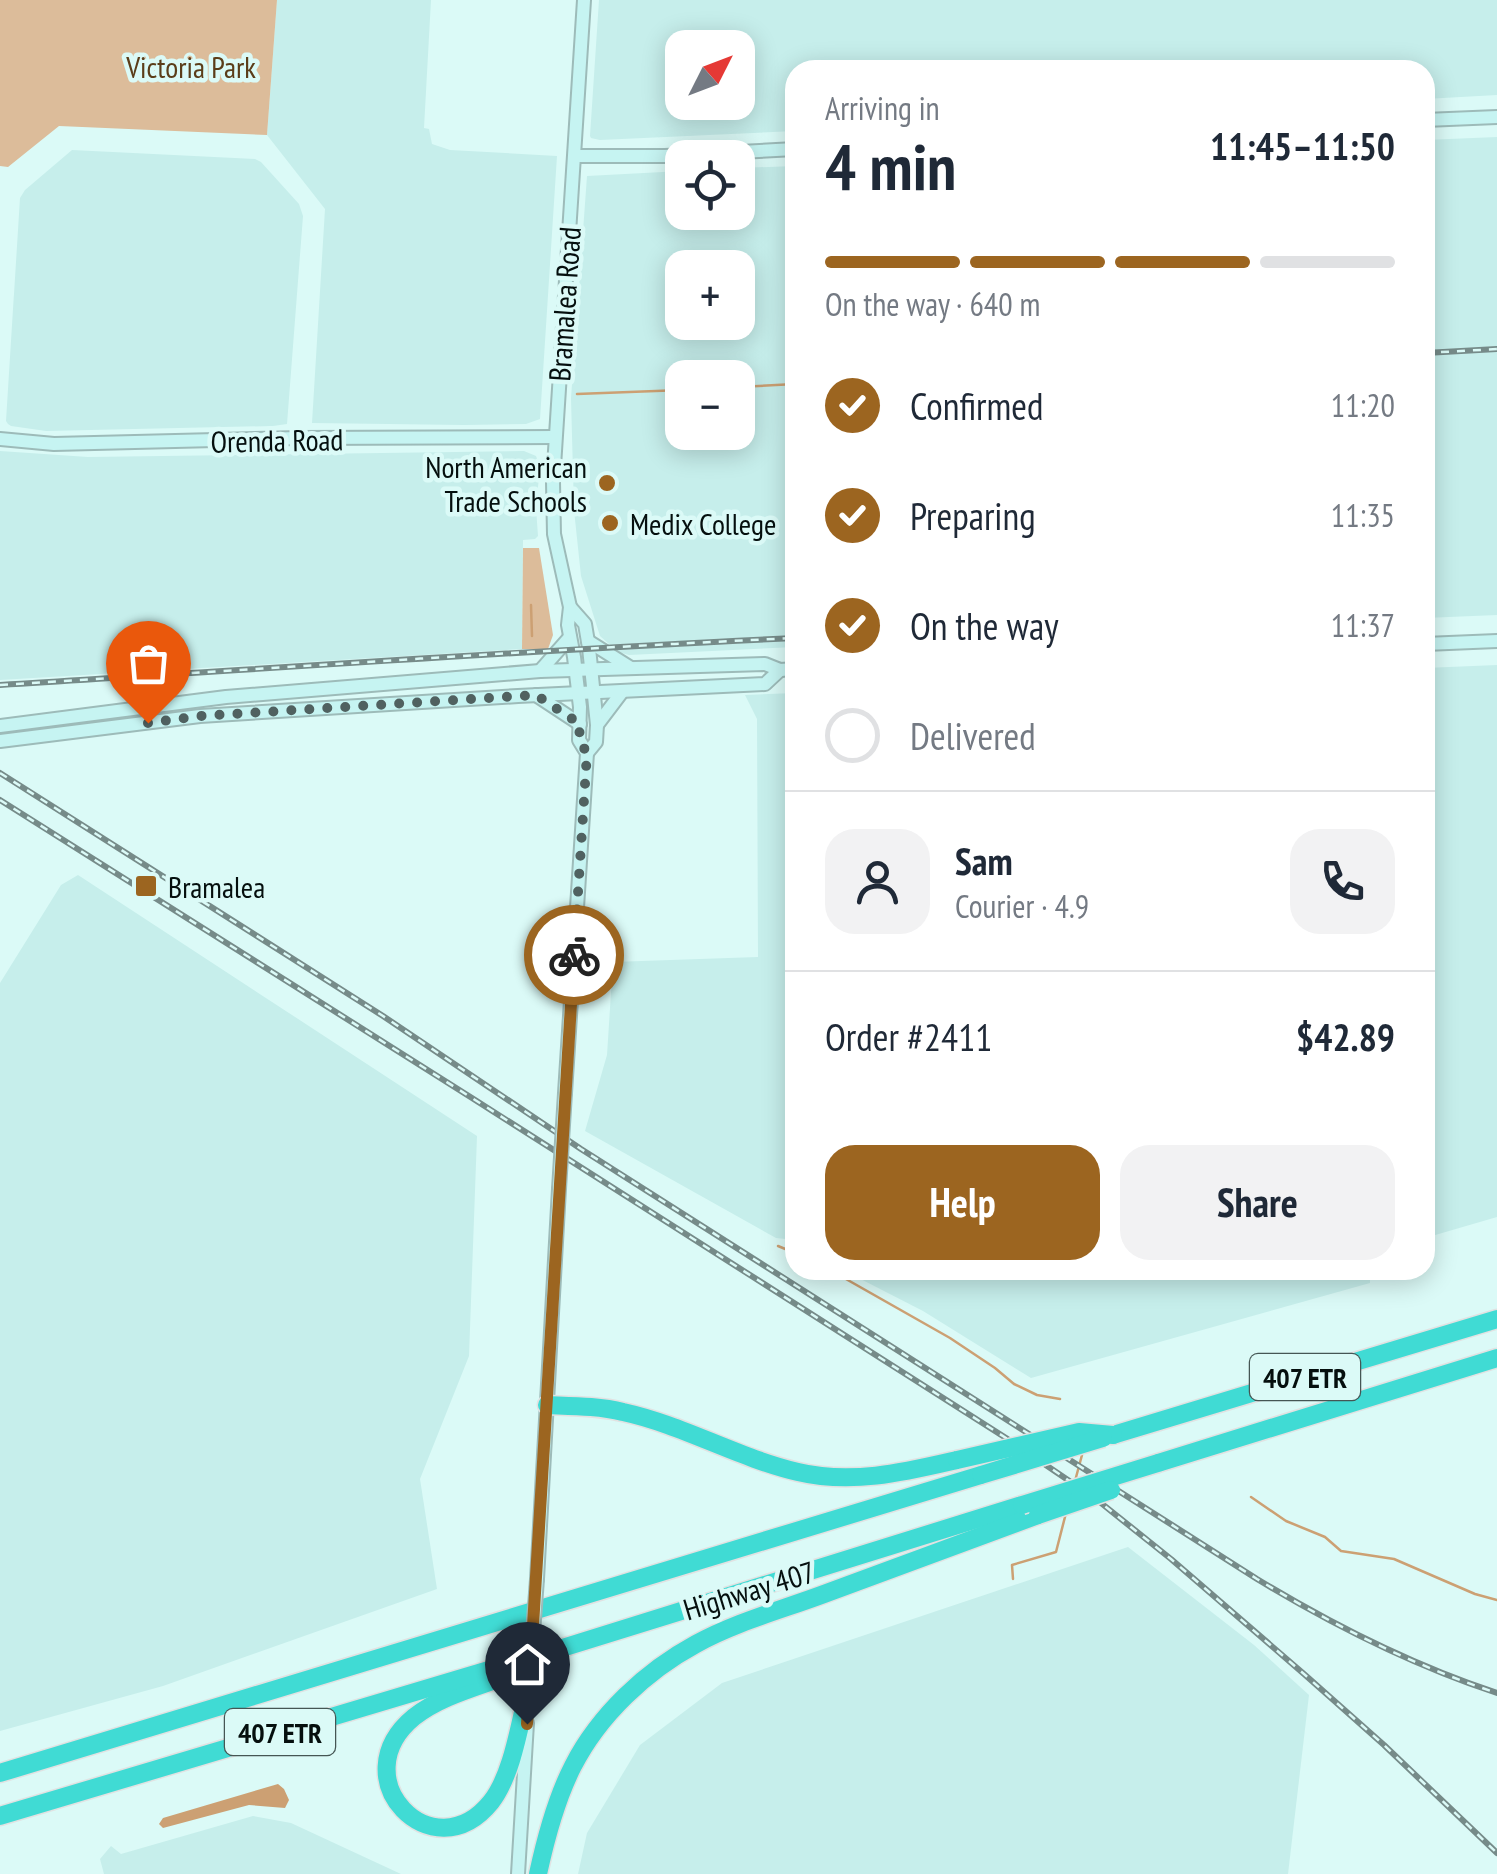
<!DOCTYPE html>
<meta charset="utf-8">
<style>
:root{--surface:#fff;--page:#f2f2f3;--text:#1f2937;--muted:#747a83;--line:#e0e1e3;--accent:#9c6520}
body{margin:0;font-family:"PT Sans Narrow",sans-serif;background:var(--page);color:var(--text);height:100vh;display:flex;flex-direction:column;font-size:38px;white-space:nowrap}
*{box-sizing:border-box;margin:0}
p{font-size:32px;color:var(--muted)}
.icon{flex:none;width:55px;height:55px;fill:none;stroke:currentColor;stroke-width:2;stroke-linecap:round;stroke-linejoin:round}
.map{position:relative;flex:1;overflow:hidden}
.drawer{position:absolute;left:785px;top:60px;width:650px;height:1220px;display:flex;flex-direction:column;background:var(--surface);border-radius:30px;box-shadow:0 5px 25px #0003}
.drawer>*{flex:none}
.needle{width:65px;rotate:48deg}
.buttons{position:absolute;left:665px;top:30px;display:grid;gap:20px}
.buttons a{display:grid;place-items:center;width:90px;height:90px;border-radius:20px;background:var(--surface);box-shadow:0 5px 25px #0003;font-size:50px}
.pin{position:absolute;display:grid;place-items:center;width:85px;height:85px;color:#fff;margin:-102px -42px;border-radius:50% 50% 50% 0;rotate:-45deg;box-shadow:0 0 10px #0007}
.pin .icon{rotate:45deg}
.courier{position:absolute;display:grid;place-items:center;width:100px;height:100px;margin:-50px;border:8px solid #9c6520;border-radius:50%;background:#fff;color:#222;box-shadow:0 2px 12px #0007}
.overview em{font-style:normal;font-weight:700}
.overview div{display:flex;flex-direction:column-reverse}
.overview{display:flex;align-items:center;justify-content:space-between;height:170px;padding:0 40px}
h1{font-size:65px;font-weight:700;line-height:75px}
.bar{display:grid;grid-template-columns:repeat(4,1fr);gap:15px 10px;align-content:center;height:120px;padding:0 40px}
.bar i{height:12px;border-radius:8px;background:var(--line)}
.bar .on{background:var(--accent)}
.bar p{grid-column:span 4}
.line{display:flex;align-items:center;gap:25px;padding:0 40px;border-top:2px solid var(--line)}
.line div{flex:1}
.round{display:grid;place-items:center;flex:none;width:105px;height:105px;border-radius:30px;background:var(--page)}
ol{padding:0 40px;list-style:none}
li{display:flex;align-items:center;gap:30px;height:110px}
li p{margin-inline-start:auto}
li .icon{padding:10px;border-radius:50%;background:var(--accent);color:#fff;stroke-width:4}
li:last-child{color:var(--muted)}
li i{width:55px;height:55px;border:5px solid var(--line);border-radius:50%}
.primary-button{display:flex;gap:20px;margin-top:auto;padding:20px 40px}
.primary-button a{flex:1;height:115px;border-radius:30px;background:var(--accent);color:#fff;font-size:40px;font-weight:700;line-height:115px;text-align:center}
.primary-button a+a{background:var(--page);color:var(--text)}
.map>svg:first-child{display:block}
</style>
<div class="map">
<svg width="1497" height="1874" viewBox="0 0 1497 1874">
<rect width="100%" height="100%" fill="#dbfaf7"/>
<g fill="#c6eeeb" fill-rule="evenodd">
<polygon points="277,0 431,0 424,128 429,129 432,144 450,150 557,156 540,419 526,424 464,425 312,423 325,209 267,135"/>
<path d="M599 0H1497V95L1425 99V70H795V131L600 140 591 138 590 136ZM682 48H738V102H682Z"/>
<polygon points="1497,137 1497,615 1425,618 1425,140"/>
<polygon points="72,150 255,159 261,162 299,204 303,216 287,424 273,426 46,431 11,426 8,424 6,421 20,198 25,190"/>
<path d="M795 166V647L629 655 618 652 600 636 581 576 574 510 571 398 587 176 682 171V212H738V168ZM682 268H738V322H682ZM682 378H738V432H682Z"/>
<polygon points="0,451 88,457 524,451 536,456 540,466 536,508 538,536 535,539 523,540 522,649 0,680"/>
<polygon points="1497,665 1497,1217 1425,1238 1425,668"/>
<polygon points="795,693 795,1240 776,1238 585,1131 607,1055 613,962 758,957 757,719 745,695"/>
<polygon points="78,875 477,1136 469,1356 420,1479 437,1589 163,1686 0,1731 0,983 61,885"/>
<polygon points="843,1270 1370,1270 1370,1283 1031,1378 923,1311"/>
<polygon points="1128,1547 1254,1645 1309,1695 1288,1874 578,1874 587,1833 640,1745 722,1683"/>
<polygon points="253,1816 291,1823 401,1874 104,1874 100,1859 111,1846 121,1854"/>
</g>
<g fill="#dcbc9a">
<polygon points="0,0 277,0 267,135 59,126 8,167 0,166"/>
<polygon points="523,548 539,548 553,635 548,649 522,649"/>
</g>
<polygon fill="#cca073" points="278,1784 284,1789 289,1800 285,1808 249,1805 163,1828 159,1824 163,1818"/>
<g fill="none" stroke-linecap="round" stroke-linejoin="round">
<g stroke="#cca073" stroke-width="2.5">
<polyline points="738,387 795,384"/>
<polyline points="577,394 682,390"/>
<polyline points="531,605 532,636"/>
<polyline points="778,1246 795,1253"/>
<polyline points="830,1270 950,1338 995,1368 1014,1384 1037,1395 1060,1399"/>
<polyline points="1075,1481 1082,1455"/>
<polyline points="1251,1497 1286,1521 1325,1537 1341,1551 1394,1559 1475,1594 1497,1600"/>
<polyline points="1013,1579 1012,1565 1056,1552 1066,1513"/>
</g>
<defs>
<g id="secondary">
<polyline points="1425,120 1497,117"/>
<polyline points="575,156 665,156 795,149"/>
<polyline points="0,439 54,444 300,438 555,437"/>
<polyline points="570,607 585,624 589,648 597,725 596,742 587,753"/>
<polyline points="588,641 631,668"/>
<polyline points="1425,644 1497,641"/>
<polyline points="540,671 570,637"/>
<polyline points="536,695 580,724"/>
<polyline points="597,725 622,692"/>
<polyline points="0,726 226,697 540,671 765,664 780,670 795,669"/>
<polyline points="0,741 200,716 518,696 765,684 780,670"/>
<polyline points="565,1093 587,753 579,740 580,707 574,657 568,625 570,607 554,534 553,482 584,0"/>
<polyline points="537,1579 559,1189"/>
<polyline points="518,1874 527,1723"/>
</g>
<g id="highway">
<path d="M547 1405C572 1406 599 1406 623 1412 683 1425 738 1458 798 1472 852 1485 905 1472 957 1460"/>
<polyline points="1113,1435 1497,1319"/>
<polyline points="1158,1463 1497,1358"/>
<path d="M498 1679C470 1689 438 1698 414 1717 340 1778 433 1874 491 1802 513 1774 520 1721 529 1686"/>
<polyline points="0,1773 981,1475"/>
<polyline points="0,1816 559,1649 1022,1505"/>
<path d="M538 1874C546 1837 556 1799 573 1766 599 1715 646 1671 696 1644 736 1622 781 1610 824 1594 895 1568 966 1542 1038 1515"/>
</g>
</defs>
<use href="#secondary" stroke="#9dbbb9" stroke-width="16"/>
<use href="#highway" stroke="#e1e2e2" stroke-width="21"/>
<use href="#secondary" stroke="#c6f4f2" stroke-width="12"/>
<use href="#highway" stroke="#40dbd4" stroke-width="18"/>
<defs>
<g id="rail">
<polyline points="1425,353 1497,349"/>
<path d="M0 685C265 669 530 650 795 638"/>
<path d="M0 773 383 1016 581 1149 1257 1579C1333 1625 1412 1665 1497 1693"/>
<polyline points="0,800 472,1098 1006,1438 1096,1499 1171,1559 1304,1674 1384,1745 1497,1853"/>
</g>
</defs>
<use href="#rail" stroke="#768b89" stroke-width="6"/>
<use href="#rail" stroke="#dbfaf7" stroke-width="2.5" stroke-dasharray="8" stroke-linecap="butt"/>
<defs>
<g id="secondary-bridge">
<polyline points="559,1189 565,1093"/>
<polyline points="529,1686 537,1579"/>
</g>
<g id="highway-bridge">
<polyline points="957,1460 1079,1432 1113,1435"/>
<polyline points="981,1475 1103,1438"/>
<polyline points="1022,1505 1158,1463"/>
<polyline points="1038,1515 1111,1490"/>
</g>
</defs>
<use href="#secondary-bridge" stroke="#9dbbb9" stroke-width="16" stroke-linecap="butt"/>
<use href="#highway-bridge" stroke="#e1e2e2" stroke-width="21" stroke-linecap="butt"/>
<use href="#secondary-bridge" stroke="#c6f4f2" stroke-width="12"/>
<use href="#highway-bridge" stroke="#40dbd4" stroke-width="18"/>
</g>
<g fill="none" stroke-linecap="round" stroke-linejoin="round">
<polyline stroke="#506160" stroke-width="10" stroke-dasharray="0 18" points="148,723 200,716 536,695 580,724 579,740 587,753 574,955"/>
<polyline stroke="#9c6520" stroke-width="12" points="527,1724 574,955"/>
</g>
<g fill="#9c6520" stroke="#dbfaf7" stroke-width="4">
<circle cx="607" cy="483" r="10"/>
<circle cx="610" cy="523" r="10"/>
<rect x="134" y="874" width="24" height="24" rx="5"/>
</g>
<g text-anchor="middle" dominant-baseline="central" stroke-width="9" stroke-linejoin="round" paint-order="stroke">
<g fill="#dbfaf7" stroke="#455654" stroke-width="2.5">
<rect x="1250" y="1354" width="110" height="46" rx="8"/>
<rect x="225" y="1709" width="110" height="46" rx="8"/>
</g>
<g font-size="28" font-weight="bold" fill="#050f0e">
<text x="1305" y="1377">407 ETR</text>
<text x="280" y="1732">407 ETR</text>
</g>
<g font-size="30" fill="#5b3d19" stroke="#dbfaf7">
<text x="191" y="66">Victoria Park</text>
</g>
<g font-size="30" fill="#050f0e" stroke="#dbfaf7">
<text transform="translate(564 304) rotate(-86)">Bramalea Road</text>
<text transform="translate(277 440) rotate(-1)">Orenda Road</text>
<text transform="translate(749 1590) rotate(-17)">Highway 407</text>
</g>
<g font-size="30" fill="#050f0e" stroke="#dbfaf7" text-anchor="start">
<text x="587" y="466" text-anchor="end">North American<tspan x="587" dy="34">Trade Schools</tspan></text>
<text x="630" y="523">Medix College</text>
<text x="168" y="886">Bramalea</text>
</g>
</g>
</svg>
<div class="buttons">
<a><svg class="needle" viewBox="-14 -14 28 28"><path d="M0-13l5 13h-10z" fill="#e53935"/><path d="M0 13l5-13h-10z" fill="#747a83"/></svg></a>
<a><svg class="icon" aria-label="locate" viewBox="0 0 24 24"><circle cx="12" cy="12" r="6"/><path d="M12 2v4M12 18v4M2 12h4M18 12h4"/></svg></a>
<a>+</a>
<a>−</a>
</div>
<div class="pin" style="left:148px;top:723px;background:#ea580c"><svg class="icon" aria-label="bag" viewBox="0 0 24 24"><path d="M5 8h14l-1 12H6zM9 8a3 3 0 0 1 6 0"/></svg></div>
<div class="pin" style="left:527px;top:1724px;background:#1f2937"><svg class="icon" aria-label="home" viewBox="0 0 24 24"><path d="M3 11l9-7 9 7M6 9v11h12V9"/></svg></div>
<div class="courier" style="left:574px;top:955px"><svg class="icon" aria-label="bike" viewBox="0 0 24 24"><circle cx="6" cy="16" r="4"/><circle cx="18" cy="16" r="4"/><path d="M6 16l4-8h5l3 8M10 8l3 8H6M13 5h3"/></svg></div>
<section class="drawer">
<div class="overview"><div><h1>4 min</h1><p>Arriving in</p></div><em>11:45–11:50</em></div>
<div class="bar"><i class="on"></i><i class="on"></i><i class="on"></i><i></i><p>On the way · 640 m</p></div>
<ol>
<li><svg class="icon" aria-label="check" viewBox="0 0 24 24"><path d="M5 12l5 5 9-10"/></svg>Confirmed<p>11:20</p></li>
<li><svg class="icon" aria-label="check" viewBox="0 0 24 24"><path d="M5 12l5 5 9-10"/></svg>Preparing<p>11:35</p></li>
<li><svg class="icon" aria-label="check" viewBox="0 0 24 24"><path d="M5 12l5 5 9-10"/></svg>On the way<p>11:37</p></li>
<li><i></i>Delivered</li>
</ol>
<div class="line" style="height:180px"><a class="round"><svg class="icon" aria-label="person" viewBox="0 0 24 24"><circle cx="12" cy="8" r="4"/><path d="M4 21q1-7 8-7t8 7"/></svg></a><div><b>Sam</b><p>Courier · 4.9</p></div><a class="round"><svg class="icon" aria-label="phone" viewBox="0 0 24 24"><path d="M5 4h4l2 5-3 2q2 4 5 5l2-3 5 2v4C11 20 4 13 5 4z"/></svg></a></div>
<div class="line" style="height:130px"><div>Order #2411</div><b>$42.89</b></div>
<div class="primary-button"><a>Help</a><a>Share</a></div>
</section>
</div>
